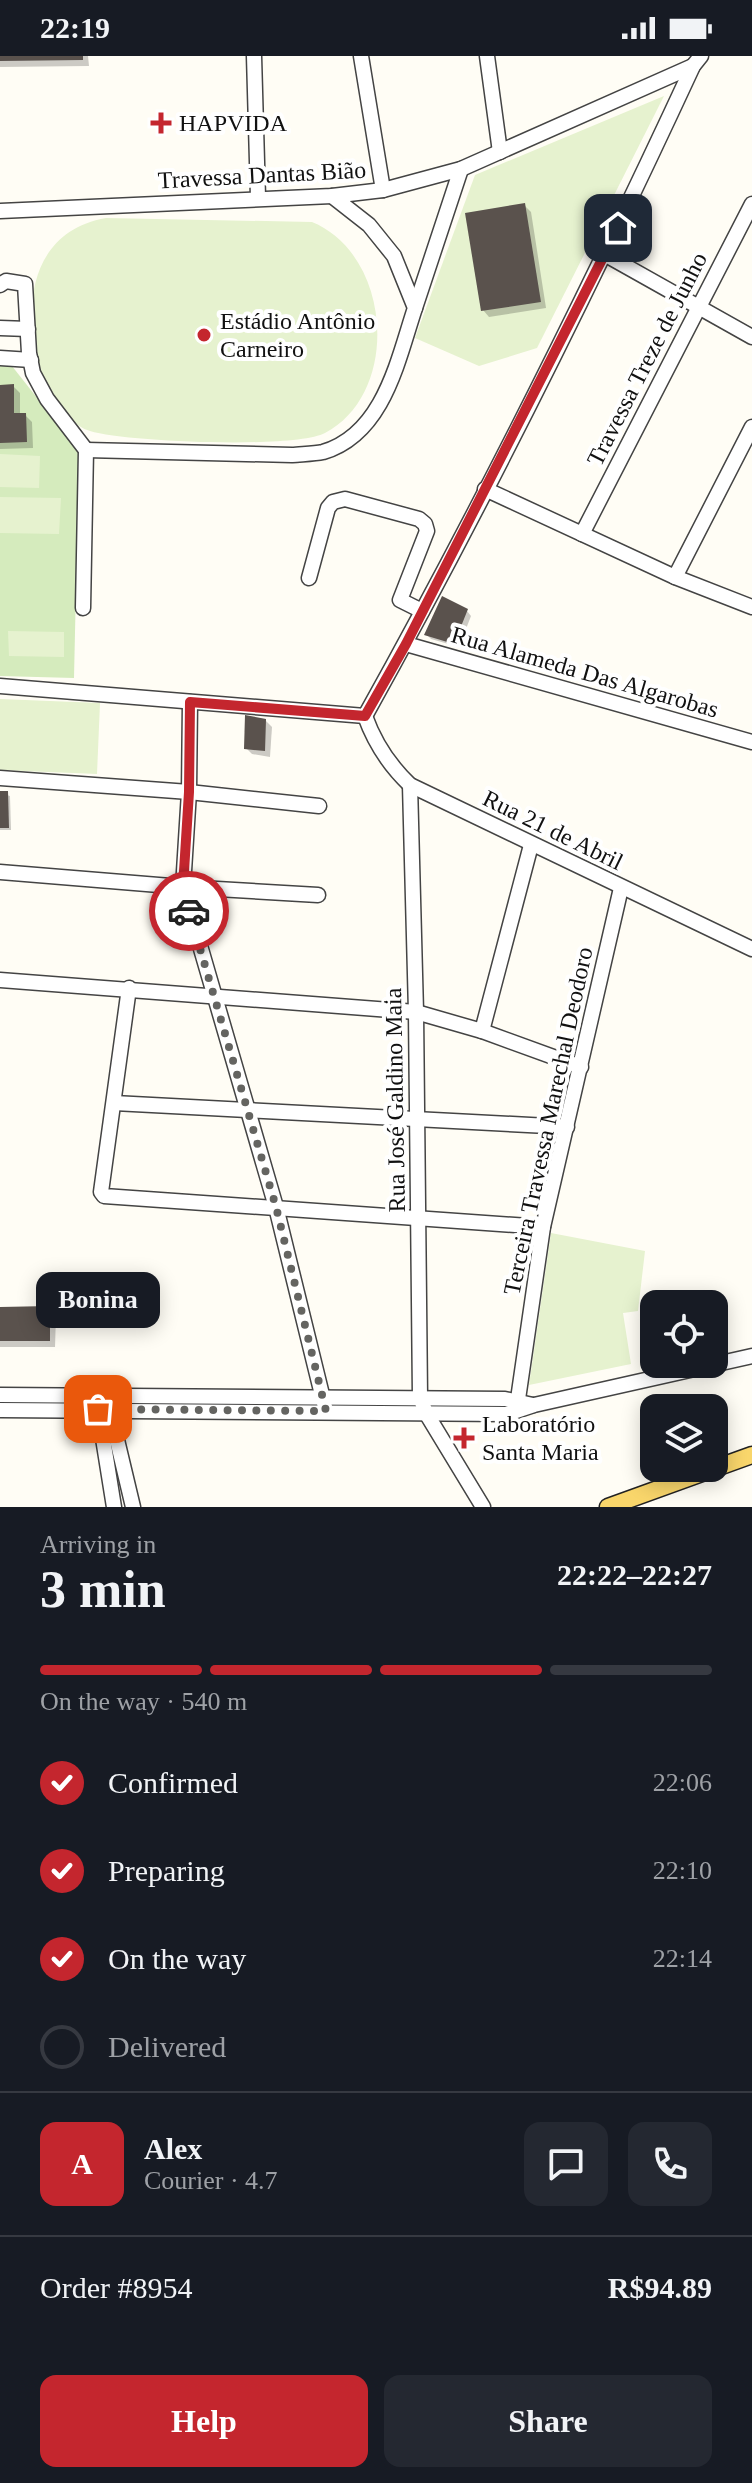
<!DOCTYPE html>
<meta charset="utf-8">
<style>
:root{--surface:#171b24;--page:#242831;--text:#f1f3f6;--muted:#9ea1a6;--line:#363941;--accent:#c4262e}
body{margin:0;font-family:Georgia,serif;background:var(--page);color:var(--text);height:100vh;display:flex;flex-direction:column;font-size:30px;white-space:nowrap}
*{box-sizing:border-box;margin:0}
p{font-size:26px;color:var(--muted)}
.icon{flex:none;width:44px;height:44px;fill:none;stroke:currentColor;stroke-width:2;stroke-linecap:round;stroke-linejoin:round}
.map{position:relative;height:1451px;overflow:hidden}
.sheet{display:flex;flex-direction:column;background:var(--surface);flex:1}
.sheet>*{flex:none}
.controls{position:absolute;left:640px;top:1234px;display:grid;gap:16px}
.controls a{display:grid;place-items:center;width:88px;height:88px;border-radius:16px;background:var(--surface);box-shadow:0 4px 20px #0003;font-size:40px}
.pin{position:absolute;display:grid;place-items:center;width:68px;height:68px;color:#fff;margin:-34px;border-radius:16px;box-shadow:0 4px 12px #0006}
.courier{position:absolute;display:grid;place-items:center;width:80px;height:80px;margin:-40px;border:6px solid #c4262e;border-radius:50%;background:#fff;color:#222;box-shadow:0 2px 10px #0007}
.bubble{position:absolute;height:56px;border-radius:16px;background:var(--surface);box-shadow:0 4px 20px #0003;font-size:26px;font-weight:700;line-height:56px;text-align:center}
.head em{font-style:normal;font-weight:700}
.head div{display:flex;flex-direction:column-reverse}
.head{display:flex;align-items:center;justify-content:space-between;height:136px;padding:0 40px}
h1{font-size:52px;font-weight:700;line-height:60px}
.bar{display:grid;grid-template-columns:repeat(4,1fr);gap:12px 8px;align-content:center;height:96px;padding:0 40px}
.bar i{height:10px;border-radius:6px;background:var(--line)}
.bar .active{background:var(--accent)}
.bar p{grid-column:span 4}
.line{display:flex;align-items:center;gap:20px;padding:0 40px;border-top:2px solid var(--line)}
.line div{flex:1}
.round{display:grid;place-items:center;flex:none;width:84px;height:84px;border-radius:16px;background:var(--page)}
ol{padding:0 40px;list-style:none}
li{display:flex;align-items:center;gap:24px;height:88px}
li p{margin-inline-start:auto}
li .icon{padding:8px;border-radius:50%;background:var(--accent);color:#fff;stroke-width:4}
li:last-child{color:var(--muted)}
li i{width:44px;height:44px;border:4px solid var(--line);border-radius:50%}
.cta{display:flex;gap:16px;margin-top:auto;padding:16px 40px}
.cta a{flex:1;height:92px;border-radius:16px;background:var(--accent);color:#fff;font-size:32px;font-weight:700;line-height:92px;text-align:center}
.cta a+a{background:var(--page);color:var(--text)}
.status{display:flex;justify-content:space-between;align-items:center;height:56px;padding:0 40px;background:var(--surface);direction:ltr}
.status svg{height:22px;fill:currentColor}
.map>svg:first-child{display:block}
</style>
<div class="status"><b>22:19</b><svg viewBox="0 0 49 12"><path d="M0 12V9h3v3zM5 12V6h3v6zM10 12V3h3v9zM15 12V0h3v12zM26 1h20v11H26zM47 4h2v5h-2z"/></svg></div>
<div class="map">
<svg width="752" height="1451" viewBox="0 0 752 1451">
<rect width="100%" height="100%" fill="#fffdf5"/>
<polygon fill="#d5ebbd" points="0,305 8,305 79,395 74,622 0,620"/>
<g fill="#e6f2cf">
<polygon points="664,40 537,292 479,310 415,282 475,119"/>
<path d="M106 162 312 166C391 198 402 336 325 377 295 393 125 386 90 375 74 370 68 360 59 348 53 340 44 332 40 323 36 315 36 303 35 293 24 234 39 174 106 162Z"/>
<polygon points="0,398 40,400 39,432 0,431"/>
<polygon points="0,441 61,442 59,478 0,477"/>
<polygon points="8,575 64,576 64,601 9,600"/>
<polygon points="0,643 100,647 97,718 0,714"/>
<polygon points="551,1177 645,1195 638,1255 623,1257 631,1308 529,1329"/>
</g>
<g fill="#0003">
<polygon points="0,0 88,0 89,10 0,11"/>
<polygon points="524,149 531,156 546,252 489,261 483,254"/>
<polygon points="13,330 20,337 20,359 25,359 32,366 33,392 0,393 0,331"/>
<polygon points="467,555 471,560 459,591 431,583 426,578"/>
<polygon points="265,664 272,671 270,701 252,698 246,692"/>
<polygon points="0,737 10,740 11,774 0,774"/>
<polygon points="49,1252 56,1259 55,1291 0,1291 0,1253"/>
</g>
<g fill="#5a524d">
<polygon points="0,0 83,0 83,4 0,5"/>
<polygon points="525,147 541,246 481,255 465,157"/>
<polygon points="14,328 14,357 26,357 27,386 0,387 0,329"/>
<polygon points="442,540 468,553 454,588 424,579"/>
<polygon points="245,659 266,663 265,695 244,693"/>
<polygon points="0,735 8,735 9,772 0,772"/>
<polygon points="50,1250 50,1285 0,1285 0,1251"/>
</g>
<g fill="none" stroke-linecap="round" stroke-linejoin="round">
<defs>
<g id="minor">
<polyline points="254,0 258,141"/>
<polyline points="361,0 383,134"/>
<polyline points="487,0 500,96"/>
<polyline points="0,155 332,140 383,134 461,113 693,10"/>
<polyline points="606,199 752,281"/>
<polyline points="0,229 6,225 25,228 29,297 33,317 47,343 86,394 83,552"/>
<polyline points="415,252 461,113"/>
<polyline points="0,272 28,273"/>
<polyline points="0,302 31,304"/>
<path d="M86 394 292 399C302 398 314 398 323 396 384 378 398 303 415 252L394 200 369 169 332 140"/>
<polyline points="485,433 675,521 752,551"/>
<polyline points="582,478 752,148"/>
<polyline points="675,521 752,371"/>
<polyline points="309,522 328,452 333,446 345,443 419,463 425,468 427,475 400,544 422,555"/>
<polyline points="406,588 752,686"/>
<path d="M0 630 365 660C483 448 591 230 693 10L701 0"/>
<polyline points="190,646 189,736 183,831 276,1151 326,1355"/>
<path d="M365 660C375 688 389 709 410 729L752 893"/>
<polyline points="0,722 189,736 319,750"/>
<polyline points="410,729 416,956 420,1341 426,1357 483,1451"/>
<polyline points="0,816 183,831 318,839"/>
<polyline points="0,924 416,956 482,975 581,1011"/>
<polyline points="129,932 101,1136 104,1140 543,1171"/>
<polyline points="482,975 531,789"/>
<polyline points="114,1047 567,1071"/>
<polyline points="0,1339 505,1343 533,1349"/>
<polyline points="97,1345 114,1451"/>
<polyline points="108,1346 133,1451"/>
<polyline points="517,1350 543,1171 621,832"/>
<polyline points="0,1354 507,1358 534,1349 752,1300"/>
</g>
<polyline id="major" points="608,1451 752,1399"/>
</defs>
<use href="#minor" stroke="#444" stroke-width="17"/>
<use href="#major" stroke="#222" stroke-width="19"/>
<use href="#minor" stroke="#fff" stroke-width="14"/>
<use href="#major" stroke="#f9d66b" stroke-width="16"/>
</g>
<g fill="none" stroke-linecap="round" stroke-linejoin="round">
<polyline stroke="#646461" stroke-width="8" stroke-dasharray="0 14.4" points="98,1353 326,1355 276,1151 189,855"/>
<polyline stroke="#c4262e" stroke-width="10" points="189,855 183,831 189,736 190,646 365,660 406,588 618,172"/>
</g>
<g fill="#c4262e" stroke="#fff" stroke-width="3">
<path d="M157 55h8v8h8v8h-8v8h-8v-8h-8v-8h8z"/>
<circle cx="204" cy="279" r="8"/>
<path d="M460 1370h8v8h8v8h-8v8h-8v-8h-8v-8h8z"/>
</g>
<g text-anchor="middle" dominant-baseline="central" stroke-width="8" stroke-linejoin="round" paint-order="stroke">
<g font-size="24" fill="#111" stroke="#fff" text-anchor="start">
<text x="179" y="67">HAPVIDA</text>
<text x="220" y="265">Estádio Antônio<tspan x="220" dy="28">Carneiro</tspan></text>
<text x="482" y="1368">Laboratório<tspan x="482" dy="28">Santa Maria</tspan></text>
</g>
<g font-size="24" fill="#111" stroke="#fff">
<text transform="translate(262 119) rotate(-3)">Travessa Dantas Bião</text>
<text transform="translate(647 303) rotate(-63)">Travessa Treze de Junho</text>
<text transform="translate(585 616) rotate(16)">Rua Alameda Das Algarobas</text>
<text transform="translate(553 774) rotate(26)">Rua 21 de Abril</text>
<text transform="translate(395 1044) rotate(-91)">Rua José Galdino Maia</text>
<text transform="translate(548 1065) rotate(-78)">Terceira Travessa Marechal Deodoro</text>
</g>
</g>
</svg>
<div class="controls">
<a><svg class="icon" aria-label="locate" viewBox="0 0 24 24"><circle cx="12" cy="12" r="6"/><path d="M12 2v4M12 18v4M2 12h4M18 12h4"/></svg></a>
<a><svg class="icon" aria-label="layers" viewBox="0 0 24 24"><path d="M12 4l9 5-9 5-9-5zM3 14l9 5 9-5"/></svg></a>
</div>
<div class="pin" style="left:98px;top:1353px;background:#ea580c"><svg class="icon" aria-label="bag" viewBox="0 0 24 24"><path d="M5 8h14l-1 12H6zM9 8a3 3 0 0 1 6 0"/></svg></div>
<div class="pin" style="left:618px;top:172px;background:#1f2937"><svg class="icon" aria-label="home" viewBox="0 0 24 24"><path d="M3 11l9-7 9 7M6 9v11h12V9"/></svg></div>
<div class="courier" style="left:189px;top:855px"><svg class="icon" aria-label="car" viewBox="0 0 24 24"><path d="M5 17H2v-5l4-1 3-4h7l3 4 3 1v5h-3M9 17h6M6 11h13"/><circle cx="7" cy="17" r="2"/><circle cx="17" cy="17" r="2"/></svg></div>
<div class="bubble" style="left:36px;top:1216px;width:124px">Bonina</div>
</div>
<section class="sheet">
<div class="head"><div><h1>3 min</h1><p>Arriving in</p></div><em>22:22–22:27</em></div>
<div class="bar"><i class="active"></i><i class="active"></i><i class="active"></i><i></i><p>On the way · 540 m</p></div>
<ol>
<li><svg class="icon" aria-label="check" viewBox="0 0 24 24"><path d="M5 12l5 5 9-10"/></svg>Confirmed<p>22:06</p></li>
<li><svg class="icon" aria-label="check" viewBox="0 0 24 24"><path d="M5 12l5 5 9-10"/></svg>Preparing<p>22:10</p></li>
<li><svg class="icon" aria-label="check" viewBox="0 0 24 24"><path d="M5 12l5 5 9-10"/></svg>On the way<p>22:14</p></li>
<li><i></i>Delivered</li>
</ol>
<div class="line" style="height:144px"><b class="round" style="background:var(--accent);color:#fff">A</b><div><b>Alex</b><p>Courier · 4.7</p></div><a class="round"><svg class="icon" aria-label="chat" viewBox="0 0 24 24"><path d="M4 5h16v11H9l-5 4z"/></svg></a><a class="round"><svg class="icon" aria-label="phone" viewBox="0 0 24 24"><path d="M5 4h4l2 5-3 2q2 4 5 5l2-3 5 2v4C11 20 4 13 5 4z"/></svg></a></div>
<div class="line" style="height:104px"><div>Order #8954</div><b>R$94.89</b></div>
<div class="cta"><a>Help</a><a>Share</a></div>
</section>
